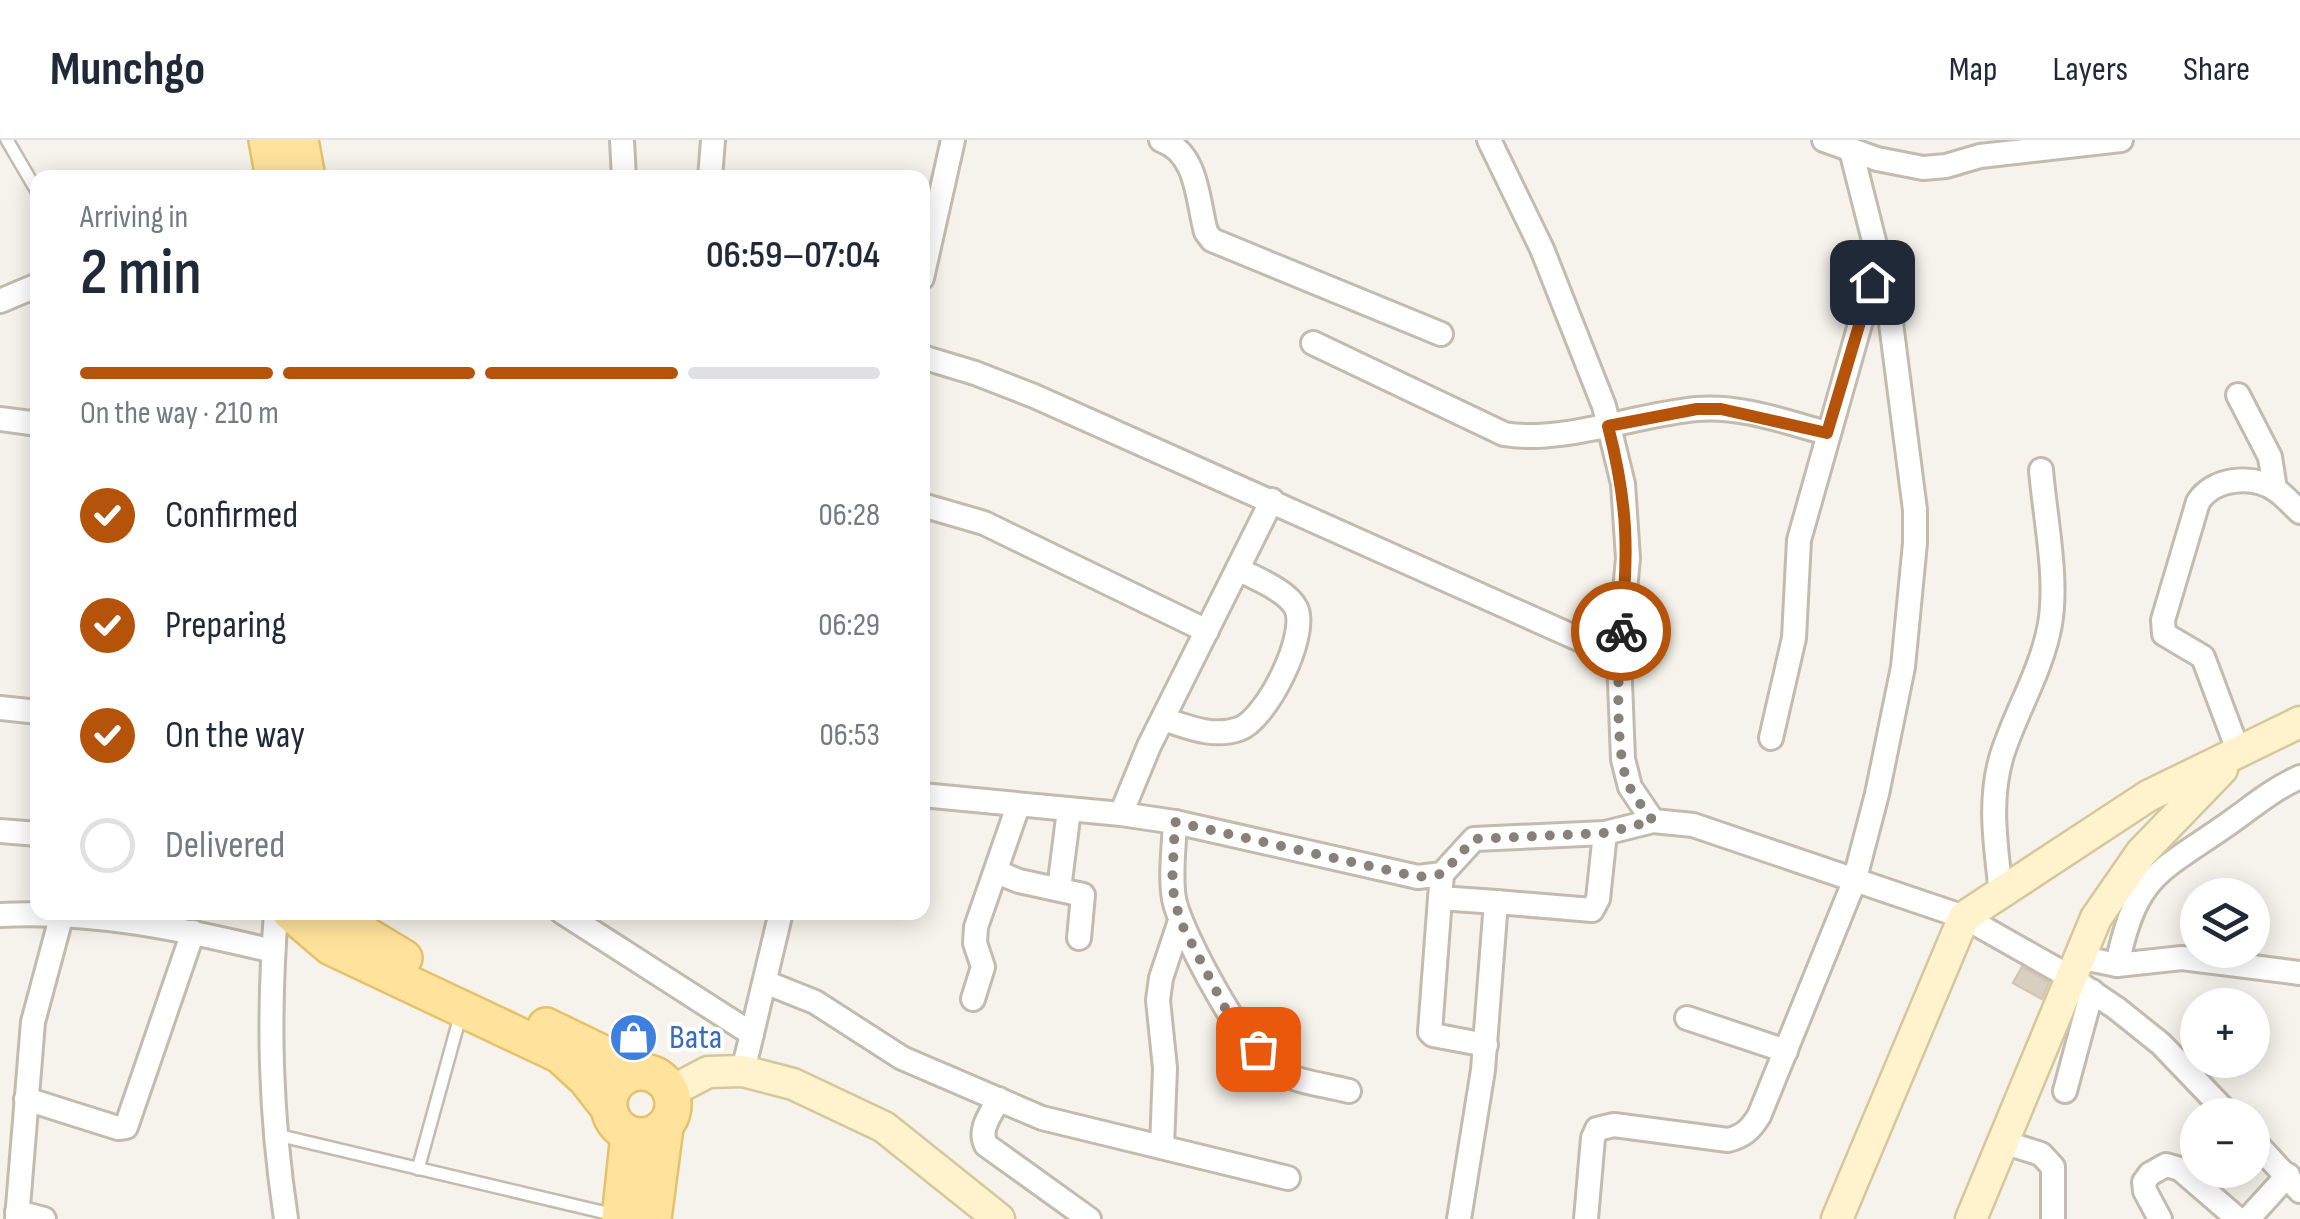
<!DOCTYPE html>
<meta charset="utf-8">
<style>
:root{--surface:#fff;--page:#f6f6f7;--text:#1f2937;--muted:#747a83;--line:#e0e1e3;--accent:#b45309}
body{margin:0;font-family:"Sofia Sans Condensed",sans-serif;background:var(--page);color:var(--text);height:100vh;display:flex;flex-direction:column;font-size:38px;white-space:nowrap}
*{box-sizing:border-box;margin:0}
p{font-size:32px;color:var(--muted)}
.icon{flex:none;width:55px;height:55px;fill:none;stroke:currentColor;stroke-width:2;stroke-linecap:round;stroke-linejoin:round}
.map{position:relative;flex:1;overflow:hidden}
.panel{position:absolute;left:30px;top:30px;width:900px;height:750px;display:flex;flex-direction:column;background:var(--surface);border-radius:20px;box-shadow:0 5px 25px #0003}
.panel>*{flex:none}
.fabs{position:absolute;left:2180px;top:738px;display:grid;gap:20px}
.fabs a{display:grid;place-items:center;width:90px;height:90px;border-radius:50%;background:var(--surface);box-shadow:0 5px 25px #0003;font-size:50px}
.pin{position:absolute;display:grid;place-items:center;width:85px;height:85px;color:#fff;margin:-42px;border-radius:20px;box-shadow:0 5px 15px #0006}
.courier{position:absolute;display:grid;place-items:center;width:100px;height:100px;margin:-50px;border:8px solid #b45309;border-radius:50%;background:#fff;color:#222;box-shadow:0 2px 12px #0007}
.summary em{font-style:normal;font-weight:600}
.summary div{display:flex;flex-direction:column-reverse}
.summary{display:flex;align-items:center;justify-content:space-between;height:170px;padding:0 50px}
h1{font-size:65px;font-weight:600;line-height:75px}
.bar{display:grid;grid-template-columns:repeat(4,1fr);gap:15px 10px;align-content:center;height:120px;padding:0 50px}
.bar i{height:12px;border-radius:8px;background:var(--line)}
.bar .current{background:var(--accent)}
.bar p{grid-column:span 4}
ol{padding:0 50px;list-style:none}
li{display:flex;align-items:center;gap:30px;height:110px}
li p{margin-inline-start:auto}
li .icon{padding:10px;border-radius:50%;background:var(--accent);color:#fff;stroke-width:4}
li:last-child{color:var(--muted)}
li i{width:55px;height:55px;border:5px solid var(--line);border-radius:50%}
header{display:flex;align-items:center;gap:60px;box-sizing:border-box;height:140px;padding:0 50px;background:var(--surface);border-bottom:2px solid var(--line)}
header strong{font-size:48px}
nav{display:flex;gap:55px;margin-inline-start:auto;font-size:35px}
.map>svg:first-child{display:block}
</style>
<header>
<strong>Munchgo</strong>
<nav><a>Map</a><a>Layers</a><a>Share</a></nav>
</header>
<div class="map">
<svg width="2300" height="1079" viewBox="0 0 2300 1079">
<rect width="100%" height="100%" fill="#f6f3ec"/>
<polygon fill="#d8cfc1" stroke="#d3c7b4" stroke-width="2.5" points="2022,827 2049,842 2042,859 2013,843"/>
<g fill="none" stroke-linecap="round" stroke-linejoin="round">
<defs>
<g id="lane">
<polyline points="7,0 38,53"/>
<polyline points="273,994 615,1075"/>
<polyline points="418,1029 461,873"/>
</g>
<g id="street">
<polyline points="622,0 624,38"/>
<path d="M1161 0C1198 13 1197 59 1206 92L1212 100 1441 194"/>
<polyline points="1489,0 1542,109 1604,266 1623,344 1628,418 1619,517 1623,619 1630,647 1653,681"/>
<polyline points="1824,0 1877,19 1923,28 1946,26 1980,16 2121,0"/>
<polyline points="710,38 713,0"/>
<polyline points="922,138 953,0"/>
<polyline points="0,161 38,145"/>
<path d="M1313 203 1504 294C1561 304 1639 274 1697 269 1741 265 1785 282 1827 293"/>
<polyline points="922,217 975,233 1034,256 1619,517"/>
<polyline points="2238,255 2270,317 2275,349"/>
<polyline points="0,279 38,284"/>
<polyline points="922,365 984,383 1207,491"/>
<polyline points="0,568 38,572"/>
<path d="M1163 579C1188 587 1213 598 1239 589 1266 580 1309 495 1296 468 1287 450 1254 438 1238 429"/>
<polyline points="1771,598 1794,498 1799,400 1879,117"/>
<path d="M2239 613 2203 517 2164 494 2163 480 2198 362C2213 338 2252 334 2276 350 2285 356 2292 365 2300 372"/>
<polyline points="922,655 1121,674 1175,682 1418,737 1442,734 1474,699 1605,693 1653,681 1693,685 1964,777 2070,837 2116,868 2161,904 2229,975"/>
<polyline points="1121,674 1149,606 1272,360"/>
<path d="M1175 682C1174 707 1170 735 1174 759 1181 794 1246 913 1275 930 1296 942 1326 945 1349 951"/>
<polyline points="0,691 38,694"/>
<polyline points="997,732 1019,741 1083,755 1079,798"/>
<polyline points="1442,734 1440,758 1496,762 1483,930 1459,1079"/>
<polyline points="1059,749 1069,670"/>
<path d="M2001 753C1996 706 1988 661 2002 615 2016 571 2042 530 2050 484 2058 438 2045 378 2041 330"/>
<polyline points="1440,758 1430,892 1433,895 1486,905"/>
<polyline points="1496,762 1592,770 1598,759 1605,693"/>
<path d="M276 772C268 880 270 972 286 1079"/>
<polyline points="562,772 752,894"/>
<path d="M0 775C94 770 182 789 273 811"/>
<polyline points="2078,817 2117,825 2182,818 2300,833"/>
<path d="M2117 825C2136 734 2158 733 2228 684 2252 667 2273 649 2300 637"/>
<polyline points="765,842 815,862 902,918 1042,978 1288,1038"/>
<polyline points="973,859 983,827 975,803 976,787 1018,666"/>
<polyline points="1687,878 1786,911"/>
<polyline points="743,931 781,772"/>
<polyline points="2065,951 2092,851"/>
<polyline points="26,959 118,988 126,987 193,792"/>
<path d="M999 959C991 974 978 989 986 1005L1089 1079"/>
<polyline points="2252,999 2300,1051"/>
<polyline points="2003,1002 2041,1014 2053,1027 2053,1079"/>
<polyline points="1162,1007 1165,928 1158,860 1161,838 1180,781"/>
<polyline points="17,1072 44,1079"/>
<polyline points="17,1079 33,882 62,774"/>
<path d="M1586 1079 1593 998 1597 989 1614 985 1728 1000C1744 996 1750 990 1759 976L1854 742 1877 654 1903 527 1915 403V370L1887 152 1851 10"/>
<polyline points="2160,1079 2145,1051 2144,1042 2150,1034 2166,1025 2180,1029 2238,1079"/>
<polyline points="2248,1079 2288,1035"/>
</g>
<g id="secondary">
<polyline points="672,951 708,932 743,931 793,944 884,987 999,1079"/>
<polyline points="1837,1079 1964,777 2148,656 2300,582"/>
<polyline points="1971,1079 2096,778 2141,713 2222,629"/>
</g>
<g id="primary">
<polyline points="267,0 274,38"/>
<polyline points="300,0 307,38"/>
<polyline points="290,772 331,807 560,915 586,939 608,967"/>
<polyline points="328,772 404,818"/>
<polyline points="546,886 639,931"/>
<circle cx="641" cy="964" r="32"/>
<polyline points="620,1079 629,994"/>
<polyline points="653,1079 665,987"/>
</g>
</defs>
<use href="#lane" stroke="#c2bbae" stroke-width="16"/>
<use href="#street" stroke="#c2bbae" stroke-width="28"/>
<use href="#secondary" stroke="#d6c79b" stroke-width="35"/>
<use href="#primary" stroke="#e6c16a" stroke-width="40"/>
<use href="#lane" stroke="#fff" stroke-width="11"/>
<use href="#street" stroke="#fff" stroke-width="22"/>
<use href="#secondary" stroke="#fff3cd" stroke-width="30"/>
<use href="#primary" stroke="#ffe39c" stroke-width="35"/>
</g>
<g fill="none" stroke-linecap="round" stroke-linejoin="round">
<path stroke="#878178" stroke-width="10" stroke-dasharray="0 18" d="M1258 909 1236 889 1180 781 1172 746 1175 682 1418 737 1442 734 1474 699 1605 693 1653 681C1644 668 1632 655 1627 641 1615 608 1618 528 1621 491"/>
<path stroke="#b45309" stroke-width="12" d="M1621 491C1629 412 1628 364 1608 286L1697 269H1721L1827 293 1872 142"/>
</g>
<defs>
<symbol id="shop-disc" viewBox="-11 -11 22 22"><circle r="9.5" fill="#3f7fe0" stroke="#fff"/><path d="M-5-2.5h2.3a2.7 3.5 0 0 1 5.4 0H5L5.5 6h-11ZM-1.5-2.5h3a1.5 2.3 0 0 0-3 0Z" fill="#fff"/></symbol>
</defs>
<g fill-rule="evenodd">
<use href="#shop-disc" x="606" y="870" width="55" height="55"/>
</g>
<g text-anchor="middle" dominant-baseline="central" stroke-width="8" stroke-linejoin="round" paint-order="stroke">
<g font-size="35" fill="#366cbe" stroke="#fff" text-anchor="start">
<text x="669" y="897">Bata</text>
</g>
</g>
</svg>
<div class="fabs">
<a><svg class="icon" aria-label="layers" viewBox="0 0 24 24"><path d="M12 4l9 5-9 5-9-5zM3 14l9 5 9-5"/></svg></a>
<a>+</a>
<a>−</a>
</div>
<div class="pin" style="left:1258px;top:909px;background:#ea580c"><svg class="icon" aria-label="bag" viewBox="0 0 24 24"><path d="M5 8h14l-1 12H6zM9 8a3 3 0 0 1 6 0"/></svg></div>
<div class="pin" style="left:1872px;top:142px;background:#1f2937"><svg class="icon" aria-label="home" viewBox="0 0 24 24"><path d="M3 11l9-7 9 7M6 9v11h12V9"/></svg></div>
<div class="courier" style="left:1621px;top:491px"><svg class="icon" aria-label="bike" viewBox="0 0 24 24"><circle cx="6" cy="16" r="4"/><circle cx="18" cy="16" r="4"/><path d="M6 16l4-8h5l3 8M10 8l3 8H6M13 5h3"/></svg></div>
<section class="panel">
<div class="summary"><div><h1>2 min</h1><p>Arriving in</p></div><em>06:59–07:04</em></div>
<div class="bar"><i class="current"></i><i class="current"></i><i class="current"></i><i></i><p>On the way · 210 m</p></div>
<ol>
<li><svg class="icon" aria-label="check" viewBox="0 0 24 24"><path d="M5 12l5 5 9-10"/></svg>Confirmed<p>06:28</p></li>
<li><svg class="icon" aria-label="check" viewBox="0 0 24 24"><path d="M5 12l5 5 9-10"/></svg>Preparing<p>06:29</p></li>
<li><svg class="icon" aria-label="check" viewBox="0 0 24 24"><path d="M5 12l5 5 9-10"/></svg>On the way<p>06:53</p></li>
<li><i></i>Delivered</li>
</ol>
</section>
</div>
